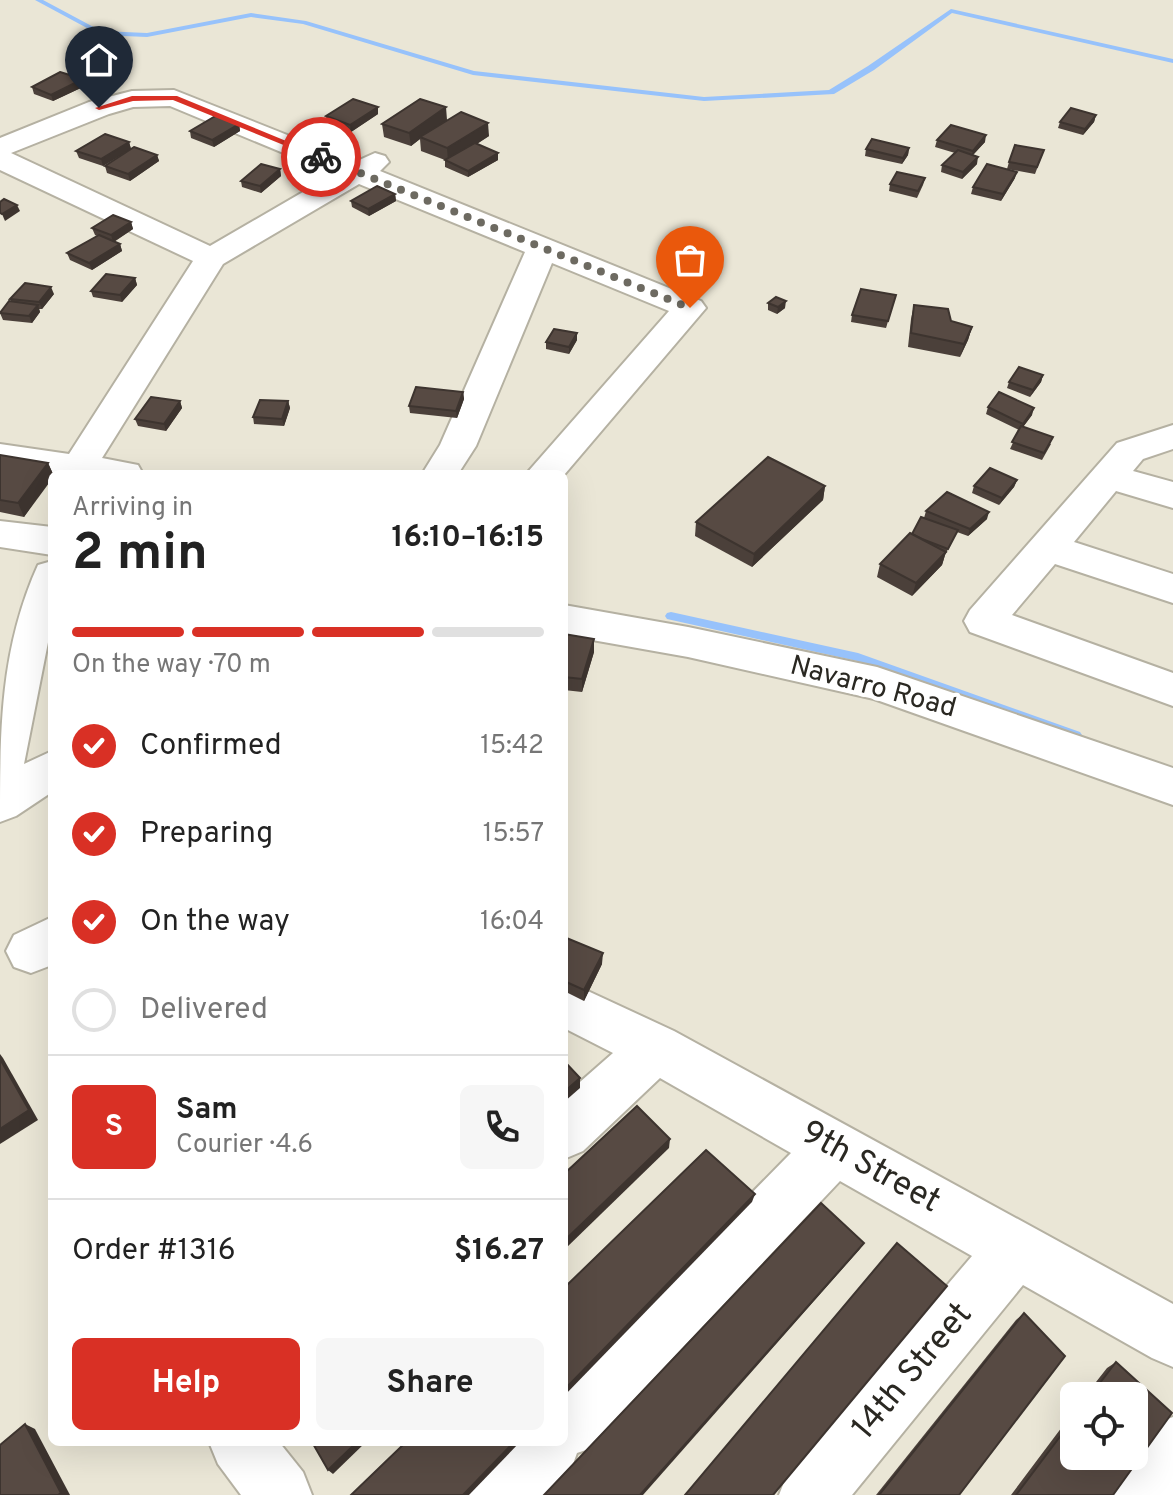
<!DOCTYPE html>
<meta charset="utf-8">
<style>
:root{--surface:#fff;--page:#f6f6f6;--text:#222;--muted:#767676;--line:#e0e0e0;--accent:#d93025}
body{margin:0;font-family:Overpass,sans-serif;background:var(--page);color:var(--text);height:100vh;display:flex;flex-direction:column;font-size:30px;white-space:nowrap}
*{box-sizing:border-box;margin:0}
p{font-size:26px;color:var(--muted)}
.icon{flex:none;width:44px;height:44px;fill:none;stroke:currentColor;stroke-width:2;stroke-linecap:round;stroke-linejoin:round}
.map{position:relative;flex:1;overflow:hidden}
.sheet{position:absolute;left:48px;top:470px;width:520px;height:976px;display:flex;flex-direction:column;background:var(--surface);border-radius:12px;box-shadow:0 8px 32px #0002}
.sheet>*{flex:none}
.controls{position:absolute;left:1060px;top:1382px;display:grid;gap:16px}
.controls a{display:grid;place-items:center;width:88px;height:88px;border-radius:12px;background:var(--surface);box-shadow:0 8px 32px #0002;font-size:40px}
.pin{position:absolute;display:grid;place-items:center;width:68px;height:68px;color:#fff;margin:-82px -34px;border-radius:50% 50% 50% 0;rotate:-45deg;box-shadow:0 0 8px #0007}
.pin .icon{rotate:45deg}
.courier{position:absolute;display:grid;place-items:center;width:80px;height:80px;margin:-40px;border:6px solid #d93025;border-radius:50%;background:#fff;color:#222;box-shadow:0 2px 10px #0007}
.head em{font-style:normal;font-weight:700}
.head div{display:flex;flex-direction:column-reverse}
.head{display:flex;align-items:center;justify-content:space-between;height:136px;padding:0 24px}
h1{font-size:52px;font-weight:700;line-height:60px}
.bar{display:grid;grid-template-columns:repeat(4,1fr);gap:12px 8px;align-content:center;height:96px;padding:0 24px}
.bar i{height:10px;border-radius:6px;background:var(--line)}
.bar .active{background:var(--accent)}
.bar p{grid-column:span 4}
.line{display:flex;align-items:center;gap:20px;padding:0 24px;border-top:2px solid var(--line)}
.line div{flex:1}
.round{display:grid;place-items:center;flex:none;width:84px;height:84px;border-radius:12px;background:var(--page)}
ol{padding:0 24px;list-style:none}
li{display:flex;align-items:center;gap:24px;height:88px}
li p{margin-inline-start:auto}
li .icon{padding:8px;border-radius:50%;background:var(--accent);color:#fff;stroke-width:4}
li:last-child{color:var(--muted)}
li i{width:44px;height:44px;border:4px solid var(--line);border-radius:50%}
.button{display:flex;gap:16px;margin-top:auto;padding:16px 24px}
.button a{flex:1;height:92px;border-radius:12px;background:var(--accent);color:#fff;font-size:32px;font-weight:700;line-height:92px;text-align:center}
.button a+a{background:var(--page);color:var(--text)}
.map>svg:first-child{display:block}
</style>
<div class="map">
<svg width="1173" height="1495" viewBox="0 0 1173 1495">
<rect width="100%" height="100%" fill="#eae6d6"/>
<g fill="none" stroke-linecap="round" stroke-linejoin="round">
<g fill="#97c2fb" fill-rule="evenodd">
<polygon points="35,0 43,0 101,31 147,33 251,13 306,21 474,71 704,97 829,90 868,66 951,9 1173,59 1173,63 952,13 874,70 834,94 704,101 473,75 303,24 251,17 147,37 100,35"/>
<polygon points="671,612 858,653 1080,732 1082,735 1080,738 1072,738 857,661 667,619 665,616 667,613"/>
</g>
<defs>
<g id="minor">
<path d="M174 90 355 162 375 153 385 156 389 162 380 171 701 301 706 308 564 475 526 474 669 311 552 263 476 446 458 474H422L440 445 525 252 359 184 223 264 102 458 138 465 143 474 52 476 0 468V444L69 454 193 261 0 170V138L89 102 132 91ZM170 106 334 174 210 246 11 153 109 114 133 107Z"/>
<polygon points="1173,425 1173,449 1143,459 1133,471 1173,482 1173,508 1116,491 1074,542 1173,574 1173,603 1055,564 1012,615 1173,673 1173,706 970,632 964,621 970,610 1117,443"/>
<polygon points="0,521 52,527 52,555 0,547"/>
<path d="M52 561V622L24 764 52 751V792L16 816 0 822C0 729 0 649 38 565Z"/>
<polygon points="564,605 688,627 877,667 1173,768 1173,805 874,699 688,657 564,635"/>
<polygon points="52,917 52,965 31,973 14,967 6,951 14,935"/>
<polygon points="564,980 674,1031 1173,1304 1173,1367 1152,1358 1023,1285 852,1495 779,1495 788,1472 972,1256 840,1181 586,1450 577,1453 573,1464 544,1495 468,1495 477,1472 507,1442 564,1442 564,1384 791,1153 660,1078 583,1151 564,1159 564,1096 613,1053 564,1028"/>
<path d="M1173 1417V1495H1109L1130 1456H1134C1137 1435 1155 1424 1173 1417Z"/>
<polygon points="209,1442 279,1442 303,1472 312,1495 241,1495 218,1464"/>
</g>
</defs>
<use href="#minor" stroke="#b5b1a2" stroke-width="4"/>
<use href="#minor" fill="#fff" fill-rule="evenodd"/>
</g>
<g fill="#4b403a">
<polygon points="85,86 53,101 34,94 32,87"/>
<polygon points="378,114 351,132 327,123 326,116"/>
<polygon points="1096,115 1094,122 1083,135 1058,128 1060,122"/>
<polygon points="447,120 489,136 477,144 498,153 498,160 468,177 445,167 445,160 421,151 420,139 411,146 384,137 382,124"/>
<polygon points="239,124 240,131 214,147 191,138 190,131"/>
<polygon points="937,140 985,142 973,155 977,164 962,179 941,172 942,165 955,153 935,147"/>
<polygon points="129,142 131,149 103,166 79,158 76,151"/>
<polygon points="909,148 908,155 902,164 865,156 866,149"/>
<polygon points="1044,150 1035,174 1007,169 1009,162"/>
<polygon points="157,155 159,161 130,181 107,173 105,166"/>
<polygon points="280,169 281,176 261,193 242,187 241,181"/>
<polygon points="925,178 923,185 917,198 889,191 890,184"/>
<polygon points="1015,178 1001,201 971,194 973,187"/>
<polygon points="395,194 396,201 369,216 352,207 351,201"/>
<polygon points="131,222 133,229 114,242 120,244 122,251 92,270 70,260 67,253 97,236 95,235 92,228"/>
<polygon points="135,278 137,285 122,302 93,297 91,291"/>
<polygon points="54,294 42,309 39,309 40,312 32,323 3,320 0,313 11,301 10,299"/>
<polygon points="896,295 886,328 851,322 852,315"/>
<polygon points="768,303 785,308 777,314 768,310"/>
<polygon points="914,305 951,321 972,327 968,340 960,357 908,347 911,319"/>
<polygon points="577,340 569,354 546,349 546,342"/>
<polygon points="1043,375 1041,382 1030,397 1007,388 1009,382"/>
<polygon points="463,392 464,399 457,418 410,413 409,406"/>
<polygon points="180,401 182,408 166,431 138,426 135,419"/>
<polygon points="288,401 290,408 284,426 254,424 253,417"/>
<polygon points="988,407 1032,415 1023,427 1051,444 1042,460 1010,449 1019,430 986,414"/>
<polygon points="0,455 48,463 53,474 24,517 0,512"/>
<polygon points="1017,480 1014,487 999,505 972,493 974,486"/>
<polygon points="825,486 823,500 752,567 695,536 696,522"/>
<polygon points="926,511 987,519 968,536 957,532 945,555 942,565 912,596 877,577 880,564 912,534 924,518"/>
<polygon points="564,634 594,639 594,652 582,692 564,690"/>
<polygon points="564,937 602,964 584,1001 564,991"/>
<polygon points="1024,1313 959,1495 876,1495 1016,1320"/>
<polygon points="1116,1362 1172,1413 1113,1495 1011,1495 1074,1411 1074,1456 1134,1456 1134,1396 1085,1396 1107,1368"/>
</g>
<g fill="#3d342f">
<polygon points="83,79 85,86 53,101 51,95"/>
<polygon points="378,107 378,114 351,132 350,125"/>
<polygon points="446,107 447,120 420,137 420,139 411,146 409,133"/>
<polygon points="1096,115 1094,122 1083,135 1085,129"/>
<polygon points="488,123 489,136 448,162 447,148"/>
<polygon points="239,124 240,131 214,147 212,140"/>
<polygon points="986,135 985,142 971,157 973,151"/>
<polygon points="129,142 131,149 103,166 101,159"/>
<polygon points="909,148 908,155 902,164 903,158"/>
<polygon points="498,153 498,160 468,177 468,171"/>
<polygon points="157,155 159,161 130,181 128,174"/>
<polygon points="978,157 977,164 962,179 963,172"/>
<polygon points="280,169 281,176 261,193 260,186"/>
<polygon points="1017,172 1015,178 1001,201 1003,194"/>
<polygon points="395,194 396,201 369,216 368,209"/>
<polygon points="17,205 20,211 5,221 2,214"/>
<polygon points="131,222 133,229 113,242 111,235"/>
<polygon points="120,244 122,251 92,270 89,263"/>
<polygon points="135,278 137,285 122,302 120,295"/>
<polygon points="51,287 54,294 42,309 39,302"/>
<polygon points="786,301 785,308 777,314 778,307"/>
<polygon points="38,305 40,312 32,323 29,316"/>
<polygon points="972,327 968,340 960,357 964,344"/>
<polygon points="577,333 577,340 569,354 569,347"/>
<polygon points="1043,375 1041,382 1030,397 1033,390"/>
<polygon points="463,392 464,399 457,418 456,411"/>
<polygon points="180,401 182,408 166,431 164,424"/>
<polygon points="288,401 290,408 284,426 282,419"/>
<polygon points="1034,408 1032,415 1020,431 1023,424"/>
<polygon points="48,463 53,474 52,479 24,517 18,503"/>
<polygon points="1017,480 1014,487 999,505 1002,498"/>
<polygon points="825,486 823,500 752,567 754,554"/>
<polygon points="989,512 987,519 968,536 970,529"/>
<polygon points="946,552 942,565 912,596 916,583"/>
<polygon points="594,639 594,652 582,692 582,679"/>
<polygon points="603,953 602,964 584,1001 584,990"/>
<polygon points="0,1054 3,1058 38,1120 0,1144"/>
<polygon points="580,1078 580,1088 564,1102 564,1092"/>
<polygon points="670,1139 669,1148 564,1250 564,1241"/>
<polygon points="755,1194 752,1202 564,1396 564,1390"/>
<polygon points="864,1243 859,1250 643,1495 640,1495"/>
<polygon points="25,1424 35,1429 70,1495 58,1495"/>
<polygon points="357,1442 366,1442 333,1474 328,1470"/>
<polygon points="514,1442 520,1442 469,1495 463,1495"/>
</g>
<g fill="#574a43" stroke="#3d342f" stroke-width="2">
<polygon points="60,72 83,79 51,95 32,87"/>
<polygon points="353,99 378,107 350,125 326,116"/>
<polygon points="420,99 446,107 409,133 382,124"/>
<polygon points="1071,108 1096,115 1085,129 1060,122"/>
<polygon points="461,112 488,123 447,148 420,137"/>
<polygon points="217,115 239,124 212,140 190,131"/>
<polygon points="951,125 986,135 973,151 937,140"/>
<polygon points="105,134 129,142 101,159 76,151"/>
<polygon points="872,139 909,148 903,158 866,149"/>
<polygon points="475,143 498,153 468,171 445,160"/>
<polygon points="1015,145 1044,150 1037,167 1009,162"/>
<polygon points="134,147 157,155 128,174 105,166"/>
<polygon points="958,150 978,157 963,172 942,165"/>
<polygon points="261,164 280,169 260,186 241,181"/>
<polygon points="987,164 1017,172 1003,194 973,187"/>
<polygon points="897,172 925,178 918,191 890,184"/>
<polygon points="377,186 395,194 368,209 351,201"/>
<polygon points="4,199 17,205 2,214 0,213 0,202"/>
<polygon points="113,215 131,222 111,235 92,228"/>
<polygon points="99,235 120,244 89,263 67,253"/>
<polygon points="106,274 135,278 120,295 91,291"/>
<polygon points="25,283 51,287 39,302 10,299"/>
<polygon points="861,289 896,295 888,321 852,315"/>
<polygon points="776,297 786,301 778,307 768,303"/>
<polygon points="9,301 38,305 29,316 0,313"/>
<polygon points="914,305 948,309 951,321 972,327 964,344 911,333"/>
<polygon points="554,329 577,333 569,347 546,342"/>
<polygon points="1019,367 1043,375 1033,390 1009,382"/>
<polygon points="416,387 463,392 456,411 409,406"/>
<polygon points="999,392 1034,408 1023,424 988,407"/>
<polygon points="151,397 180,401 164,424 135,419"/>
<polygon points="260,400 288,401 282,419 253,417"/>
<polygon points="1021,426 1053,437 1044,453 1012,442"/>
<polygon points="0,455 48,463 18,503 0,500"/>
<polygon points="768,457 825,486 754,554 696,522"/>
<polygon points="990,468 1017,480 1002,498 974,486"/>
<polygon points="947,492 989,512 970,529 926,511"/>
<polygon points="921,517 958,530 948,549 922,539 912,534"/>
<polygon points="910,533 946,552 916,583 880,564"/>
<polygon points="564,634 594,639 582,679 564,677"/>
<polygon points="564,937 603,953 584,990 564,981"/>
<polygon points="0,1059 29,1110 0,1129"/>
<polygon points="564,1061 580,1078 564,1092"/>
<polygon points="637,1106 670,1139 564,1241 564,1174"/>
<polygon points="706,1150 755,1194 564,1390 564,1288"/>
<polygon points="821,1203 864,1243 640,1495 544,1495"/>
<polygon points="897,1243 947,1286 773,1495 685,1495"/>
<polygon points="1024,1313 1065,1356 959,1495 879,1495"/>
<polygon points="1116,1362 1172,1413 1113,1495 1016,1495 1074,1418 1074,1456 1134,1456 1134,1396 1090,1396"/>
<polygon points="25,1424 61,1493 58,1495 0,1495 0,1445"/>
<polygon points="312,1442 357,1442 328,1470"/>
<polygon points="406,1442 514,1442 463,1495 351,1495"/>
</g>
<polygon fill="#d93025" points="132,96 177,96 325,157 318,159 173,100 133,101 99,110 95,108"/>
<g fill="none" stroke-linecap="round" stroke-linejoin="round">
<polyline stroke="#6d6a61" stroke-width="8" stroke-dasharray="0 14.4" points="321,157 690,308"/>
</g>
<g text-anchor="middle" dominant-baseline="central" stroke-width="8" stroke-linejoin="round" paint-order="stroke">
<g font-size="28" fill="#2a2822" stroke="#fff">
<text transform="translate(873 688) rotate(15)">Navarro Road</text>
</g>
<g font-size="34" fill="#2a2822" stroke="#fff">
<text transform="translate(870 1168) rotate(29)">9th Street</text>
<text transform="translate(913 1372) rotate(-50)">14th Street</text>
</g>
</g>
</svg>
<div class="controls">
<a><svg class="icon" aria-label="locate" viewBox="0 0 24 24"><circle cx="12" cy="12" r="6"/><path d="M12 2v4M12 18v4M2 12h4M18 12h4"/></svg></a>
</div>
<div class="pin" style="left:690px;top:308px;background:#ea580c"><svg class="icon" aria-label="bag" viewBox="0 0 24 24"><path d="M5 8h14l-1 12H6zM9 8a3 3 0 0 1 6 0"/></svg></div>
<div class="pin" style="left:99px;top:108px;background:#1f2937"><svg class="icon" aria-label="home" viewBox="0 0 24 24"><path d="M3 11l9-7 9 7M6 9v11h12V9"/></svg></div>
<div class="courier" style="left:321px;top:157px"><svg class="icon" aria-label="bike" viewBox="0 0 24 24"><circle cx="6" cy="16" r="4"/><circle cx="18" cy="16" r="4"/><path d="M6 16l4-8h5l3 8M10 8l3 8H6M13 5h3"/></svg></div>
<section class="sheet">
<div class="head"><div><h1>2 min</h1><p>Arriving in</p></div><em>16:10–16:15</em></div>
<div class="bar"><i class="active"></i><i class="active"></i><i class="active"></i><i></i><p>On the way · 70 m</p></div>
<ol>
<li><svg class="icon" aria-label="check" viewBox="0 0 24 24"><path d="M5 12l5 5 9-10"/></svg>Confirmed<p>15:42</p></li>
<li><svg class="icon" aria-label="check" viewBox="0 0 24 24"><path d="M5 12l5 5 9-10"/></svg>Preparing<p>15:57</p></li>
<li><svg class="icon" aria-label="check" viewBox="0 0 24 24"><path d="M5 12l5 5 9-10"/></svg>On the way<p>16:04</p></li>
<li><i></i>Delivered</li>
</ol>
<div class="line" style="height:144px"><b class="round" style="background:var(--accent);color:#fff">S</b><div><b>Sam</b><p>Courier · 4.6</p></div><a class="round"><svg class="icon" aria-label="phone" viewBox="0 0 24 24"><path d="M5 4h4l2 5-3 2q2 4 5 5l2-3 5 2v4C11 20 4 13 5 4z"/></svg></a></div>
<div class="line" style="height:104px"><div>Order #1316</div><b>$16.27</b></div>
<div class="button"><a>Help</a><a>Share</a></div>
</section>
</div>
